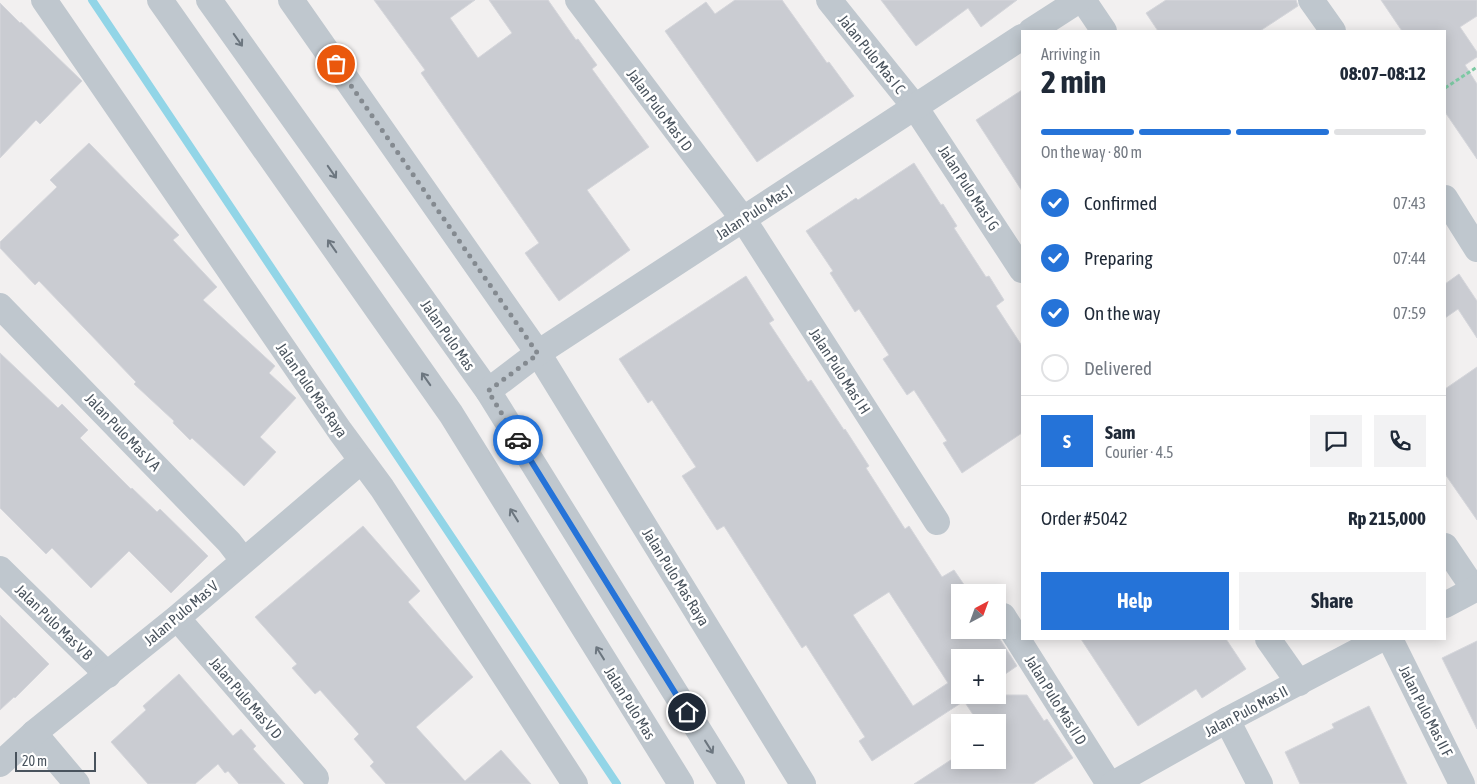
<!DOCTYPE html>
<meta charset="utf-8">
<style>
:root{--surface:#fff;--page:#f2f2f3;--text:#1f2937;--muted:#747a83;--line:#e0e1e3;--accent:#2573d8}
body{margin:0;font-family:"Asap Condensed",sans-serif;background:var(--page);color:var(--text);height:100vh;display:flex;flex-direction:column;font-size:19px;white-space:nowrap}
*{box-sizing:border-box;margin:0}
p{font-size:16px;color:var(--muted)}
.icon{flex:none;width:28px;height:28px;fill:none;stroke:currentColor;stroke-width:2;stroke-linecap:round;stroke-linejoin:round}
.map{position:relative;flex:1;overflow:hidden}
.details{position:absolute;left:1021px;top:30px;width:425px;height:610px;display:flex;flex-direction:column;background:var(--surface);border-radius:0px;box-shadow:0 2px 12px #0003}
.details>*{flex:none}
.needle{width:32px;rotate:41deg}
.fabs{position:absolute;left:951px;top:584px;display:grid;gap:10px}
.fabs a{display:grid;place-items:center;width:55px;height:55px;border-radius:0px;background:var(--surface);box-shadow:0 2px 12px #0003;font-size:25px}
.scale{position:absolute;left:15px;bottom:12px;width:81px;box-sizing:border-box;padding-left:5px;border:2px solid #49535d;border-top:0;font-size:14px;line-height:18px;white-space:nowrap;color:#49535d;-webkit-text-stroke:4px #fff;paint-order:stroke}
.pin{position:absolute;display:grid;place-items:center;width:42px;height:42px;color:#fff;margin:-21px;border:2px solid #fff;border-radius:50%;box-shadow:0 1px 5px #0007}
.courier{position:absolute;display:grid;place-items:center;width:50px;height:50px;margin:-25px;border:4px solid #2573d8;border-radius:50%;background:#fff;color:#222;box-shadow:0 1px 6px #0007}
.summary em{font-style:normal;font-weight:700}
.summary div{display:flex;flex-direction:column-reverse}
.summary{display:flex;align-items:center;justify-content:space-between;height:85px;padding:0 20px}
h1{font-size:32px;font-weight:700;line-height:38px}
.bar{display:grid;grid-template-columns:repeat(4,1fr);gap:8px 5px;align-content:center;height:60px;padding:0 20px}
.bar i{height:6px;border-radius:4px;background:var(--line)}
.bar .selected{background:var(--accent)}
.bar p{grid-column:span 4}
.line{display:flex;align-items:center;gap:12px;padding:0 20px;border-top:1px solid var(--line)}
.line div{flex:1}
.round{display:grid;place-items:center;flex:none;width:52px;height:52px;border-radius:0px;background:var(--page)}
ol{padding:0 20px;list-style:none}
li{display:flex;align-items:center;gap:15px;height:55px}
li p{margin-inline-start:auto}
li .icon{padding:5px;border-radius:50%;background:var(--accent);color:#fff;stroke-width:4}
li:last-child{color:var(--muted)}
li i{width:28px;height:28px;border:2px solid var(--line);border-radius:50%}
.primary-button{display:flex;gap:10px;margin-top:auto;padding:10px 20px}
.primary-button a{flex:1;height:58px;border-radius:0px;background:var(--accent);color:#fff;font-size:20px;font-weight:700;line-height:58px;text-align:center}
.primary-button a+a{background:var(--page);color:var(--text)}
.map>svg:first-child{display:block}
</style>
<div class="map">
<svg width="1477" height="784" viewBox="0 0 1477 784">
<rect width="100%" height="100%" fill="#f2f0f0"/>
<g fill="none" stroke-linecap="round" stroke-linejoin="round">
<polyline stroke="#92d5e7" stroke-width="8" points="92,0 617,784"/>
</g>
<g fill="#caccd2" stroke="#d5d6db" fill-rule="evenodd">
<polygon points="374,0 475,0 450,18 478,58 512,33 489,0 548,0 576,40 578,39 597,65 592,69 649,147 587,190 630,250 559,301 525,253 539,243 421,73 425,70"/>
<polygon points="735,0 782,0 827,63 829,62 854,96 757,162 665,31 706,2 715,14"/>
<polygon points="881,0 1017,0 981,27 968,8 916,46"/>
<polygon points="1166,0 1296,0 1298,6 1260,31 1158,31 1146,13"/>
<polygon points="1381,0 1477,0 1477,16 1460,27 1477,52 1477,57 1465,65 1477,84 1477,159 1445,112 1445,31 1402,31"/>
<polygon points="0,3 20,23 21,22 82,81 40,124 36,120 0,158"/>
<polygon points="1022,90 1022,191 976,120"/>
<polygon points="89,143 179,235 173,240 217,287 203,300 275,366 269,373 296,398 260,437 276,452 244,486 192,438 190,440 173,423 174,421 134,384 136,382 39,281 35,285 0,248 0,242 57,187 50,180"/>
<polygon points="914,163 941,205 943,204 957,226 954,228 986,277 989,276 1004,300 996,306 1022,346 1022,433 962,473 943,443 947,441 914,390 907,395 883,359 889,355 859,309 855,312 830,273 833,271 806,231 856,198 858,200"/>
<polygon points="1459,274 1477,301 1477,338 1458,309 1445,318 1445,284"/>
<path d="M746 276 774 320 769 323 808 382 811 380 844 430 845 429 869 466 866 468 905 529 909 526 942 577 954 570 969 592H960V630H994L1017 666 998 679V658H960V695H1027L1044 721 1047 719 1073 758 1033 784H914L960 754V760H998V722H978L964 701 872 761 859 741 865 737 806 645 802 648 724 526 717 530 682 476 696 467 652 400 648 403 619 359ZM889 592 948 683 913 706 853 615Z"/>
<polygon points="0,353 58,408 62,404 88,430 80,438 131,489 132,488 157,512 160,509 208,556 171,593 129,551 91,588 52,548 46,554 0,508"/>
<polygon points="1477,367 1477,520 1445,474 1445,389"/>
<polygon points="363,526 420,591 408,602 473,677 416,727 465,781 501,750 531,784 386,784 370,766 374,762 354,739 359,734 320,690 315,694 292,668 297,664 255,617"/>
<polygon points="0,615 49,664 15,698 14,697 0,710"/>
<polygon points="1081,639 1226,639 1246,669 1202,698 1196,689 1138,726"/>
<polygon points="1477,641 1477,729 1442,658"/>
<polygon points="179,674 233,736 241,729 256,746 253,749 285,784 239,784 228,771 225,773 218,764 195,784 148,784 111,742 146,710 143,706"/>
<polygon points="1369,706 1407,784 1300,784 1285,752 1334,728 1332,724"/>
</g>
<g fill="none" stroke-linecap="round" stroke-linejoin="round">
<polyline stroke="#7cc9a3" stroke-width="3" stroke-dasharray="4 2.5" stroke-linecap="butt" points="1445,88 1477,67"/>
<g stroke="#bfc7ce" stroke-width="26">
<polyline points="44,0 340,431 382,488 575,784"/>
<polyline points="160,0 451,414 681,784"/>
<polyline points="209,0 488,391 732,784"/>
<polyline points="291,0 538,353 803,784"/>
<polyline points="578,0 743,219 937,522"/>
<polyline points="829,0 915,107 1022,270"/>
<polyline points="1083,0 1104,31"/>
<polyline points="1311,0 1333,31"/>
<polyline points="1031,31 1079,0"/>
<polyline points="1445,198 1477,249"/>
<polyline points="0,306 229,542 243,560"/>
<polyline points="488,391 538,353 1022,37"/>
<polyline points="1445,546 1474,589"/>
<polyline points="0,569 108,675"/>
<polyline points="1445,605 1477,588"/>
<polyline points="1003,616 1109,784"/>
<polyline points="177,618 316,778"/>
<polyline points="1268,639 1299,683"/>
<polyline points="1390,639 1462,784"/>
<polyline points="1227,720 1260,784"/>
<polyline points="34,733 77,784"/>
<polyline points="0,764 34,733 177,618 361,461"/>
<polyline points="1113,784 1227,720 1381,639"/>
</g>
</g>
<defs><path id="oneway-shaft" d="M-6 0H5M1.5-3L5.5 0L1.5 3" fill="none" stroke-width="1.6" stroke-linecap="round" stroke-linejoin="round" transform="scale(1.25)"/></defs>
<g stroke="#6c767f">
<use href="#oneway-shaft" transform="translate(238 40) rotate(55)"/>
<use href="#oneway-shaft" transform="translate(332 172) rotate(55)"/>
<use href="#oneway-shaft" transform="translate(332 246) rotate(-125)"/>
<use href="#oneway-shaft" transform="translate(426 379) rotate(-125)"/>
<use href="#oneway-shaft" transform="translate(514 515) rotate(-122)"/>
<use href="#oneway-shaft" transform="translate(600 653) rotate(-122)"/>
<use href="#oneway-shaft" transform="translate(709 747) rotate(58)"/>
</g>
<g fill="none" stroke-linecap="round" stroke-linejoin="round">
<polyline stroke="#848a90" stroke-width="5" stroke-dasharray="0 9" points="336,64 538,354 488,391 518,440"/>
<polyline stroke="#2573d8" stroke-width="6" points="518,440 687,712"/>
</g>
<g text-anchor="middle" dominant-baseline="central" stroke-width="5" stroke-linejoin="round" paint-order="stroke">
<g font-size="15" fill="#49535d" stroke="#fff">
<text transform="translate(872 54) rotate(51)">Jalan Pulo Mas I C</text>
<text transform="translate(660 110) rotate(53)">Jalan Pulo Mas I D</text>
<text transform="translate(969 188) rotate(57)">Jalan Pulo Mas I G</text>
<text transform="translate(754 212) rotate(-33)">Jalan Pulo Mas I</text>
<text transform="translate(448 335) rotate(55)">Jalan Pulo Mas</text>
<text transform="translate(840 371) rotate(57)">Jalan Pulo Mas I H</text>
<text transform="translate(312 390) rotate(55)">Jalan Pulo Mas Raya</text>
<text transform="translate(123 432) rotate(46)">Jalan Pulo Mas V A</text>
<text transform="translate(676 577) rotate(58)">Jalan Pulo Mas Raya</text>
<text transform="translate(181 613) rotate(-40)">Jalan Pulo Mas V</text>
<text transform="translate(54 622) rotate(44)">Jalan Pulo Mas V B</text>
<text transform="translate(246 698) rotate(49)">Jalan Pulo Mas V D</text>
<text transform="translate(1056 700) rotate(58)">Jalan Pulo Mas II D</text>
<text transform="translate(630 703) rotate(58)">Jalan Pulo Mas</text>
<text transform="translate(1246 711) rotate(-28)">Jalan Pulo Mas II</text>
<text transform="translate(1426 711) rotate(63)">Jalan Pulo Mas II F</text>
</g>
</g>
</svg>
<div class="fabs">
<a><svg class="needle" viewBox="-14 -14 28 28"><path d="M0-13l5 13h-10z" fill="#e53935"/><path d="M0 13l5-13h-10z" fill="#747a83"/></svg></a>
<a>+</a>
<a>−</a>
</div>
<div class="scale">20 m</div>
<div class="pin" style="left:336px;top:64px;background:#ea580c"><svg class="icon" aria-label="bag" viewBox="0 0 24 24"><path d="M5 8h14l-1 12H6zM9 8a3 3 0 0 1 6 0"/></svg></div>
<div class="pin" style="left:687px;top:712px;background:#1f2937"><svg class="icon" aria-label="home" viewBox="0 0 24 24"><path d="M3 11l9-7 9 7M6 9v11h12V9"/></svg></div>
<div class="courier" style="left:518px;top:440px"><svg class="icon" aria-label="car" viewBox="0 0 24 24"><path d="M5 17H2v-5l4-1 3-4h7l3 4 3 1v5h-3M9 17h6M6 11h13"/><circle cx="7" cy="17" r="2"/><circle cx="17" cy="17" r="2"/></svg></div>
<section class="details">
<div class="summary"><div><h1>2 min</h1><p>Arriving in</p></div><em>08:07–08:12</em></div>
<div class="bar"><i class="selected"></i><i class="selected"></i><i class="selected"></i><i></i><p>On the way · 80 m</p></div>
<ol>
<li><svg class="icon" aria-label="check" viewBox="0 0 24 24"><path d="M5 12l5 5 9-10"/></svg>Confirmed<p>07:43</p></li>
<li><svg class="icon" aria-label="check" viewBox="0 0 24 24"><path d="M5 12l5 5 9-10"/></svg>Preparing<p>07:44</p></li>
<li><svg class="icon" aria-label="check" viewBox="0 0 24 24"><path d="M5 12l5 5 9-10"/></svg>On the way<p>07:59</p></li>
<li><i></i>Delivered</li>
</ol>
<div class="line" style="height:90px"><b class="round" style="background:var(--accent);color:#fff">S</b><div><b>Sam</b><p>Courier · 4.5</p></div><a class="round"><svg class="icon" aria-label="chat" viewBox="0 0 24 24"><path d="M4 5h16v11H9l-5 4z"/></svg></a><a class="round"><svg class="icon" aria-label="phone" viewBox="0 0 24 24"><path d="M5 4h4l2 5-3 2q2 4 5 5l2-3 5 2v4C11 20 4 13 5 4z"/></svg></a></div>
<div class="line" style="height:65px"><div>Order #5042</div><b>Rp 215,000</b></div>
<div class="primary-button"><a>Help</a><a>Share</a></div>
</section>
</div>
